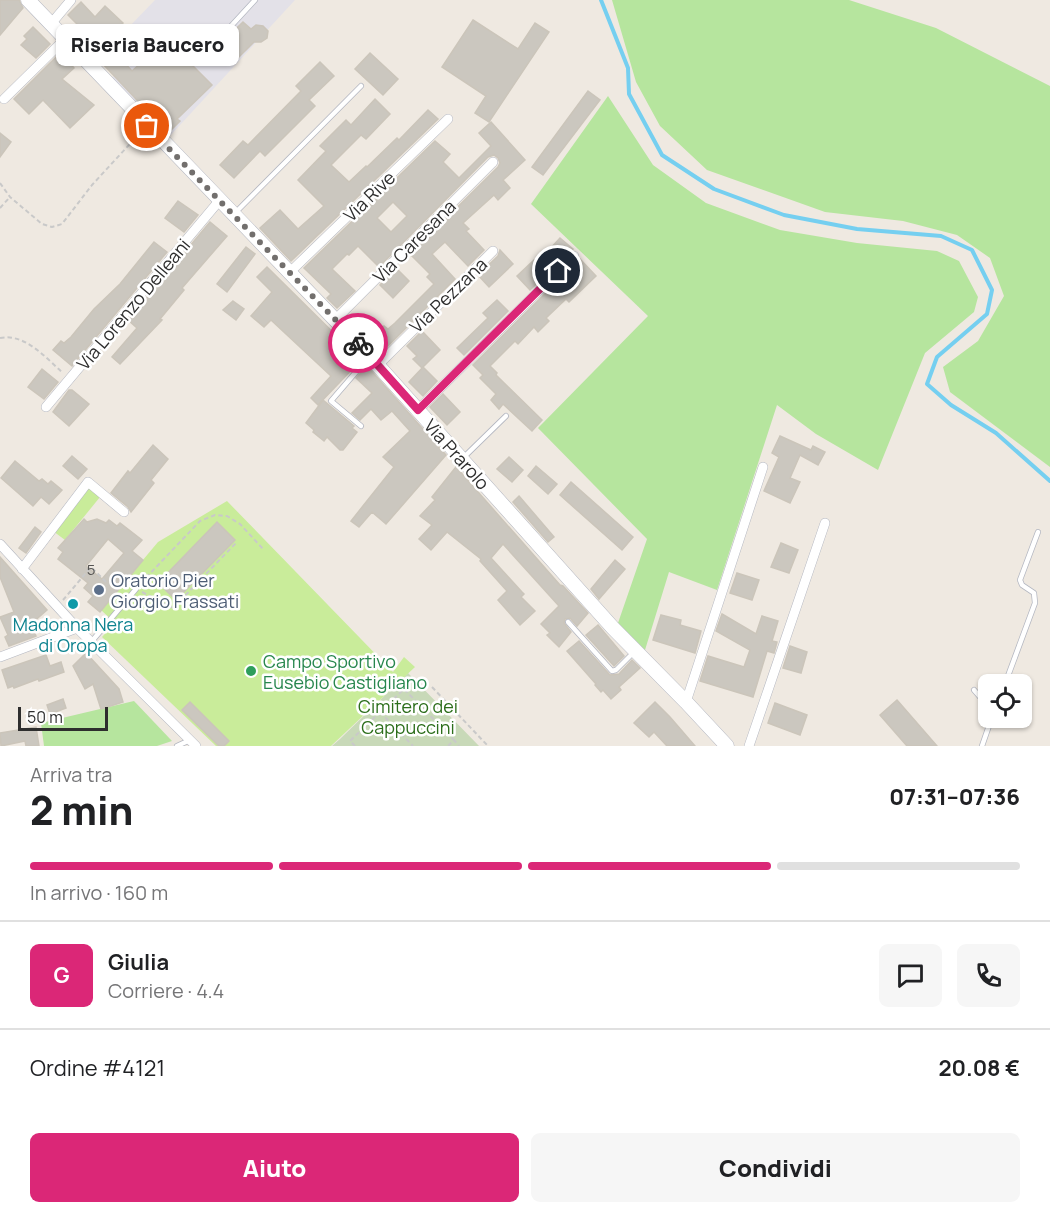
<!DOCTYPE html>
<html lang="it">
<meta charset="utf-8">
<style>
:root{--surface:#fff;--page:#f6f6f6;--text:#202124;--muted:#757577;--line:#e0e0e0;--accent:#db2777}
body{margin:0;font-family:Manrope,sans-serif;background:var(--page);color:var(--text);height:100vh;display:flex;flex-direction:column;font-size:22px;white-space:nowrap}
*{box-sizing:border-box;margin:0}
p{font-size:20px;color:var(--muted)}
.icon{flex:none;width:33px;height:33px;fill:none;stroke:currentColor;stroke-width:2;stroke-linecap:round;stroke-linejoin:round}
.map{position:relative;height:746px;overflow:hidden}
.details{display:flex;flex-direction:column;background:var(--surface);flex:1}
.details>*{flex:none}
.tools{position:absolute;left:978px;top:674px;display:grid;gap:12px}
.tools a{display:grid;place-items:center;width:54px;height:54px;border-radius:9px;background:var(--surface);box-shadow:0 2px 4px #0004;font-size:30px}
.scale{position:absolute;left:18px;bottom:15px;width:90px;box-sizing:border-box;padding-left:6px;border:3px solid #2e2e2e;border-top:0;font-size:16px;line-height:21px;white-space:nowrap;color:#2e2e2e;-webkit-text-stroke:4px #fff;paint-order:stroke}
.pin{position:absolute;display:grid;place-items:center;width:51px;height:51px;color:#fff;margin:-26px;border:3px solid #fff;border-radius:50%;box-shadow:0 2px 6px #0007}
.courier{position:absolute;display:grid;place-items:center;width:60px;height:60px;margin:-30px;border:4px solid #db2777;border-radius:50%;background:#fff;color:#222;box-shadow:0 2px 8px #0007}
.bubble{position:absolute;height:42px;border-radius:9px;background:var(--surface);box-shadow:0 2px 4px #0004;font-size:20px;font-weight:800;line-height:42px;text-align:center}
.overview em{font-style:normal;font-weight:800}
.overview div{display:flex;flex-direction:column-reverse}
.overview{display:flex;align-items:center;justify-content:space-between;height:102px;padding:0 30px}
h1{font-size:39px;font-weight:800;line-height:45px}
.bar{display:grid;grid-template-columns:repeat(4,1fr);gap:9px 6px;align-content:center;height:72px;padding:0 30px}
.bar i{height:8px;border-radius:4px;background:var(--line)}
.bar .on{background:var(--accent)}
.bar p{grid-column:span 4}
.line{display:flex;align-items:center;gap:15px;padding:0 30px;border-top:2px solid var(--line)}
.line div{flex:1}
.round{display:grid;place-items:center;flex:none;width:63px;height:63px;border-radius:9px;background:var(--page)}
.primary-button{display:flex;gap:12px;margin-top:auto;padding:12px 30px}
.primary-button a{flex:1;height:69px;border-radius:9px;background:var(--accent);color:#fff;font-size:24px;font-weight:800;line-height:69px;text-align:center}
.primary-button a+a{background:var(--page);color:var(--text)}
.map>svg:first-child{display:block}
</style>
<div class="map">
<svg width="1050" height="746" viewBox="0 0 1050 746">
<rect width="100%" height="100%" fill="#efe9e1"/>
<polygon fill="#e3e1e8" points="155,0 295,0 169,137 112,78 141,44 127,29"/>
<g fill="#b6e59e">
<polygon points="612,0 849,0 936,28 1050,86 1050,467 950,392 943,367 978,341 1004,296 990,258 957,235 903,221 825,212 707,170 660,126 636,82"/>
<polygon points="608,96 653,165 706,203 780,230 857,243 937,251 959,261 978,297 974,312 925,353 878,470 816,434 777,405 717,590 669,572 645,650 618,623 647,539 538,428 648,316 531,204"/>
<polygon points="134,701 172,741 157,746 44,746 41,723"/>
</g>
<polygon fill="#c8d9b8" points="408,673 479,746 332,746 340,739"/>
<g fill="#c9ec9a">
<polygon points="89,487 100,497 65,540 53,531"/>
<polygon points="227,501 393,672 404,657 415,667 331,746 216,746 102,637 115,623 101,610 158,542"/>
</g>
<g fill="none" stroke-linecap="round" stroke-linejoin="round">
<polyline stroke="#75cff0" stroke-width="4" points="601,0 628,68 629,94 662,155 714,189 784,215 857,229 941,236 972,250 992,290 987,314 937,357 927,384 951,405 996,433 1050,481"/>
</g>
<g fill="#cbc7bf" stroke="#cbc5ba" stroke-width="1.5" fill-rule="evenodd">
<polygon points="0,0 19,0 23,8 0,35"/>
<polygon points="81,2 95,17 105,6 123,23 105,41 132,71 163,43 169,50 192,30 206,46 190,63 212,85 177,119 180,121 168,133 86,46 93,40 68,15"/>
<polygon points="473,20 518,49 535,23 549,32 489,122 475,113 486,96 442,67"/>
<polygon points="243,22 251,29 256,25 263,26 268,31 267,38 261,42 254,42 233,63 218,46"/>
<polygon points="33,27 50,44 36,58 21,45 27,39 24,36"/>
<polygon points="60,53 74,68 62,79 94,105 70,128 43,100 29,114 14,99"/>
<polygon points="370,53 398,79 383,95 355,69"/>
<polygon points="320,62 334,76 309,100 315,106 265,156 260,151 234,178 220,165 243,141 248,145 301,91 296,86"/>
<polygon points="588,91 600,100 543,175 532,167"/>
<polygon points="375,99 390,114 366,139 361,135 331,165 349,182 366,166 367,167 397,138 399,140 428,110 438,119 291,261 260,228 280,210 298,229 324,206 298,180 326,151 320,146 346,120 351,125"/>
<path d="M491 122 525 160 503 180 510 188 498 200 494 195 463 223 469 229 466 231 484 250 468 266 445 242 432 254 455 279 380 354 365 338 374 330 377 333 384 326 388 329 395 323 434 284 427 277 430 274 410 254 498 167 500 163 498 158 494 155 488 157 379 267 358 246 349 255 347 254 332 269 355 291 337 308 327 298 331 294 304 268 435 141 450 154 443 162 459 178 491 146 479 133ZM393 202 407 216 391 232 377 218Z"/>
<polygon points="0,133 11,142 0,157"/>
<polygon points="178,201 198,215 184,232 165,218"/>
<polygon points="210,222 227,236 182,288 184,290 160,319 162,320 120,364 112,357 137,328 128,320"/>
<polygon points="560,238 573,249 530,290 517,276 534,260 537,263"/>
<polygon points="154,242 167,252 72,366 53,350 61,341 64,343 71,337 94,309 120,284"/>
<polygon points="246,247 255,254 227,292 217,284"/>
<polygon points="500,250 513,264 489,287 478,275 498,256"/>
<polygon points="580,259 596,276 569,302 566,299 546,318 549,321 538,332 534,327 518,344 515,341 490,366 497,373 496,375 542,420 532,431 503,404 499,409 491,400 496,394 480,378 483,375 473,365"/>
<polygon points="267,267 361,360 318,405 311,398 331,376 271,320 264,327 251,316 272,292 257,277"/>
<polygon points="396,268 409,281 393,298 380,285"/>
<polygon points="497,300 508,311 464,355 457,348 488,318 483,313"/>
<polygon points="233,301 244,309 236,320 223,310"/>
<polygon points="422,331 440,350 422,368 413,359 417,356 407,346"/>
<polygon points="367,366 446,455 386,524 372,512 359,527 351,521 394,467 383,457 410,431 392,411 381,420 371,409 360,420 352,413 372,393 356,378"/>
<polygon points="423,367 437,381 423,396 409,382"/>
<polygon points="42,369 58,382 44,399 28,387"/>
<polygon points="69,390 72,390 89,404 69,426 53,412"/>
<polygon points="443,394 460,412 447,425 430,407"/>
<polygon points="323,400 354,426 352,428 357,432 343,450 340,450 327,437 324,441 313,432 314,430 306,423"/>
<polygon points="780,436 811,450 813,446 825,452 818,465 800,455 790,478 800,482 790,503 764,491 779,457 772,453"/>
<polygon points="153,445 168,459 151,480 154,483 131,512 128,507 111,493 128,471 130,473"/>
<polygon points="72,456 87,469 78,479 63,466"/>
<polygon points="509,457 523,470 512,482 497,469"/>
<polygon points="15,461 39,481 42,479 48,484 51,481 62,490 49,504 41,497 33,506 1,478"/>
<polygon points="536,466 557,484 548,494 528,476"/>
<polygon points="456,467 560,585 563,586 588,613 577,626 570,618 565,619 564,623 571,632 559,647 547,635 550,633 541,624 559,606 503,544 491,558 522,592 524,594 521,597 535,611 520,625 498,600 507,591 480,561 481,559 447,532 431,550 419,539 432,525 420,516 435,500 432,497"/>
<polygon points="571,482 633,537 622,550 560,495"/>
<polygon points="519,496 554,537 548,542 513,502"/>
<path d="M84 519 87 522 97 519 106 523 109 520 117 526 120 523 142 540 132 551 143 560 100 612 88 602 93 596 84 588 88 583 58 559 63 552 58 548ZM108 539 124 553 102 579 86 566Z"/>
<polygon points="217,522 235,540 176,600 158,583"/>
<polygon points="35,527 41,532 26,553 19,548"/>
<polygon points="781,543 798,550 789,573 771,567"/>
<polygon points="0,557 47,610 31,624 36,636 9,646 5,637 8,635 0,617 14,612 0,577"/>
<polygon points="615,560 625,569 599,599 591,589"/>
<polygon points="737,573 759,580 752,600 730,593"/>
<polygon points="722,614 756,634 762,616 778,621 772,641 777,642 774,653 767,651 753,697 700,681 708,656 744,667 750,650 716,631"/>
<polygon points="661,615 681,620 680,625 701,631 695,653 653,640"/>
<polygon points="598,625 624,656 614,666 586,635"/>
<polygon points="579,641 610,675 619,674 632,660 640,668 619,687 621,690 611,699 603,690 601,692 595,685 596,684 567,651"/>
<polygon points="790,646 807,652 801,673 783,668"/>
<polygon points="86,653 119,689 123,702 101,709 93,684 85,689 73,666"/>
<polygon points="46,655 50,666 61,662 64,672 39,681 38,679 14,688 13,686 8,688 2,670"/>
<polygon points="63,699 66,708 50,714 47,705"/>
<polygon points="897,700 937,746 907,746 880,715"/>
<polygon points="190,702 229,741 224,746 219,746 182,710"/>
<polygon points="655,702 670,717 695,746 667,746 654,732 649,737 634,723"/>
<polygon points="775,703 807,715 800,735 768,723"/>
<polygon points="36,727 39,746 26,746 25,741 1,746 0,733"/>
</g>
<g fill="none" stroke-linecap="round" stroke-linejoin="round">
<defs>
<g id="lane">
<polyline points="221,37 255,0"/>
<polyline points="235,213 361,86"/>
<polyline points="361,426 331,401 368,358"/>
<polyline points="464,457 506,416"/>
<polyline points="568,622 612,671 616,670 635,651"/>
<polyline points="92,641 136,589"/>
<polyline points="1005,684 1035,603 1034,593 1022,585 1020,580 1038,532"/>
<polyline points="974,690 988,706"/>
<polyline points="177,746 190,740"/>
<polyline points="982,746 992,717"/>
</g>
<g id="street">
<polyline points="50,25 71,0"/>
<polyline points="4,99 64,40"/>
<polyline points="289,273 448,119"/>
<polyline points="335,320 493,162"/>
<polyline points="378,365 493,251"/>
<polyline points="46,407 219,201"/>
<polyline points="418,410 574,256"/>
<polyline points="0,544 77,628 196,746"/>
<polyline points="22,569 88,482 124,512"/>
<polyline points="0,657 77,628"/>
<polyline points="686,702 763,467"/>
<polyline points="749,746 825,523"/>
</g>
<polyline id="secondary" points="28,0 365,351 613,628 686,702 727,746"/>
</defs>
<use href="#lane" stroke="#b4b7c1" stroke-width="6"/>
<use href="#street" stroke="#b4b7c1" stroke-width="10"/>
<use href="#secondary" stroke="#b4b7c1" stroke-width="15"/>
<g stroke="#c9c9c9" stroke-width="2" stroke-dasharray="4.5 3" stroke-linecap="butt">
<polyline points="0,183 10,197 42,224 52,227 62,224 92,185 139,134"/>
<polyline points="0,208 10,197"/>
<path d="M0 338C25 333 46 358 63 373"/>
<polyline points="141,583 200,521 215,515 227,516 240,524 264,550"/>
<polyline points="142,592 173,608 236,543"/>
<polyline points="63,600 91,567 107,583"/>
<polyline points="432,687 488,746"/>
<polyline points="380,712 413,746"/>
<polyline points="355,746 350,741 404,689 454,740"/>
<polyline points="448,746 454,740 459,746"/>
</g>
<use href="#lane" stroke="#fff" stroke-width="4.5"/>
<use href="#street" stroke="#fff" stroke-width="9"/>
<use href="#secondary" stroke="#fff" stroke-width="14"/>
</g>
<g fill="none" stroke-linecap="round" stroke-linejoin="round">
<polyline stroke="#726f6d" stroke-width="6" stroke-dasharray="0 10.8" points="147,126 358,343"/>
<polyline stroke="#db2777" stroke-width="8" points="358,343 418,410 558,271"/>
</g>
<circle fill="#5c6f8a" stroke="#fff" stroke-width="2" cx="99" cy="590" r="6"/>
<circle fill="#0f9aa8" stroke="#fff" stroke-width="2" cx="73" cy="604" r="6"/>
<circle fill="#2e9e5b" stroke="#fff" stroke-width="2" cx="251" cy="671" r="6"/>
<g text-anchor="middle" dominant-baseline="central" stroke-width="5" stroke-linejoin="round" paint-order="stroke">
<g font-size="15" fill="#555452">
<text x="91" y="569">5</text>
</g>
<g font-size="18" fill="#2e2e2e" stroke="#fff">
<text transform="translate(369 196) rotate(-44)">Via Rive</text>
<text transform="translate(414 241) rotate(-45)">Via Caresana</text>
<text transform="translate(448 295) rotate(-44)">Via Pezzana</text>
<text transform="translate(133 304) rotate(-50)">Via Lorenzo Delleani</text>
<text transform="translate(457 454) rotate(48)">Via Prarolo</text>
</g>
<g font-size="18" fill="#4e5e75" stroke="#fff" text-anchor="start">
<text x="111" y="580">Oratorio Pier<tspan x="111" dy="21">Giorgio Frassati</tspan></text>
</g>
<g font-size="18" fill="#0d838f" stroke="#fff">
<text x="73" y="624">Madonna Nera<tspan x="73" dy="21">di Oropa</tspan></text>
</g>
<g font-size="18" fill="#27864d" stroke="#fff" text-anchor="start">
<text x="263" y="661">Campo Sportivo<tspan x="263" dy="21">Eusebio Castigliano</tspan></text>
</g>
<g font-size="18" fill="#2c6e1b" stroke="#fff">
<text x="408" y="706">Cimitero dei<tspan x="408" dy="21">Cappuccini</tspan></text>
</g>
</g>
</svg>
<div class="tools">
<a><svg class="icon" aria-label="locate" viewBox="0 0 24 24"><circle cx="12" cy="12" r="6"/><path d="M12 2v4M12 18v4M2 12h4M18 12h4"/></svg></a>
</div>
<div class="scale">50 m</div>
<div class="pin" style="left:147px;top:126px;background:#ea580c"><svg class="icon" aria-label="bag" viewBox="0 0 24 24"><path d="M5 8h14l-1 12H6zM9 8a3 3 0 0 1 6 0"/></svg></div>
<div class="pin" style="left:558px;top:271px;background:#1f2937"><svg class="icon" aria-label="home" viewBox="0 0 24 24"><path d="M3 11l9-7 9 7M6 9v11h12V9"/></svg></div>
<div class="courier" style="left:358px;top:343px"><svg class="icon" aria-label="bike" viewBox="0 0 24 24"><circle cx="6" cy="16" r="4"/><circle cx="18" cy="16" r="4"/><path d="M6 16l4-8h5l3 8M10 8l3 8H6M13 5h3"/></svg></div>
<div class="bubble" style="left:56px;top:24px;width:183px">Riseria Baucero</div>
</div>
<section class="details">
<div class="overview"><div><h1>2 min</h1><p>Arriva tra</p></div><em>07:31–07:36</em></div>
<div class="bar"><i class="on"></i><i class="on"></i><i class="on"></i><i></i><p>In arrivo · 160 m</p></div>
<div class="line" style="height:108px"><b class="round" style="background:var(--accent);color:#fff">G</b><div><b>Giulia</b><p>Corriere · 4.4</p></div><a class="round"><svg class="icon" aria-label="chat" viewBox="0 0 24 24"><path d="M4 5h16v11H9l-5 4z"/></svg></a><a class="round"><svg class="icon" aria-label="phone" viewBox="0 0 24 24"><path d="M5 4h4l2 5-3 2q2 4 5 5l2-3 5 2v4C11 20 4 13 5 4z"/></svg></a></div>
<div class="line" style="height:78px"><div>Ordine #4121</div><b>20.08 €</b></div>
<div class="primary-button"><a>Aiuto</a><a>Condividi</a></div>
</section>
